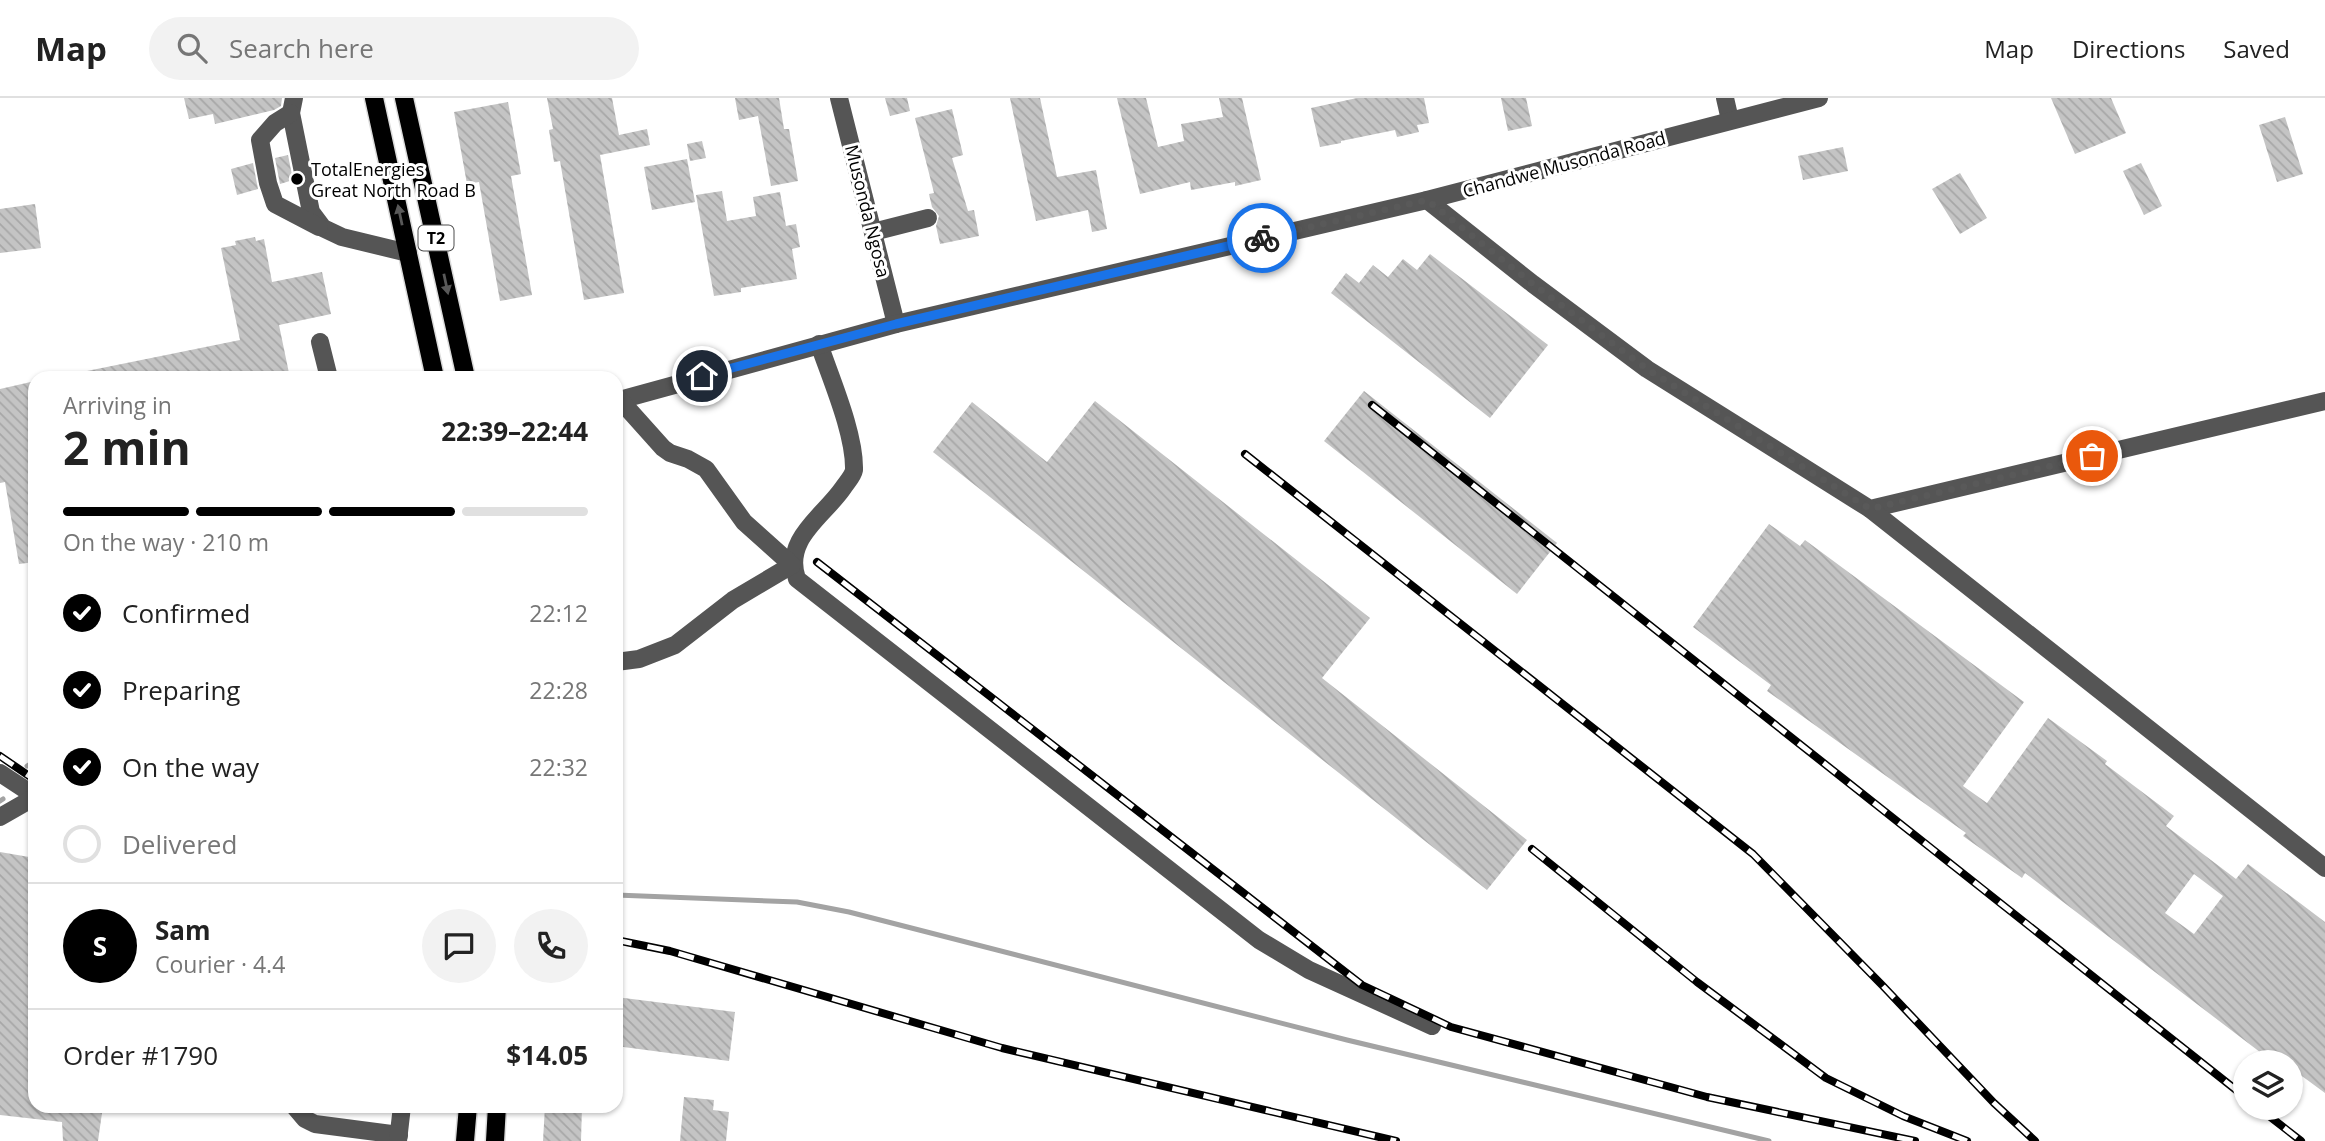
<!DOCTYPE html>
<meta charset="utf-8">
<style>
:root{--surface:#fff;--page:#f2f2f2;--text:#222;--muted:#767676;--line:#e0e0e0;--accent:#000}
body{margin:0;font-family:"Open Sans",sans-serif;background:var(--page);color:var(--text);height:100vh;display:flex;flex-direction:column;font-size:26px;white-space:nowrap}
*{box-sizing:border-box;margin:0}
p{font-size:23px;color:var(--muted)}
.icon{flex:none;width:38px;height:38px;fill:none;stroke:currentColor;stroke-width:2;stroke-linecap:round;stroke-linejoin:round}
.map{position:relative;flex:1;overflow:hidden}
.details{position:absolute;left:28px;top:273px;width:595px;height:742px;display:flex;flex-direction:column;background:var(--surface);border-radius:21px;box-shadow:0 2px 5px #0004}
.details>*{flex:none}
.buttons{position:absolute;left:2233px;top:952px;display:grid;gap:14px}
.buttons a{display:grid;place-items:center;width:70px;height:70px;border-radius:50%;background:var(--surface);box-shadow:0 2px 5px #0004;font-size:35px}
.pin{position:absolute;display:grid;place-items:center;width:60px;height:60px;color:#fff;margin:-30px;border:4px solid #fff;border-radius:50%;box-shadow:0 2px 7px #0007}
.courier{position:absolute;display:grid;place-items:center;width:70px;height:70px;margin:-35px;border:5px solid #1a73e8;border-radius:50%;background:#fff;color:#222;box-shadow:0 2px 9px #0007}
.summary em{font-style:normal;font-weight:700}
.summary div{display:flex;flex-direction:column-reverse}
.summary{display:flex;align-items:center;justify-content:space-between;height:119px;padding:0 35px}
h1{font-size:46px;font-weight:700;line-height:52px}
.bar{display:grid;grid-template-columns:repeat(4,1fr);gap:10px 7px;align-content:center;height:84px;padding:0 35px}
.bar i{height:9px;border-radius:5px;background:var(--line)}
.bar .on{background:var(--accent)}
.bar p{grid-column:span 4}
.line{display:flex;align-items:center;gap:18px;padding:0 35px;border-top:2px solid var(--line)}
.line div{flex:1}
.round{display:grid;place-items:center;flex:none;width:74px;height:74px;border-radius:37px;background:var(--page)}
ol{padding:0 35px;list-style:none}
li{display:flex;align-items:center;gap:21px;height:77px}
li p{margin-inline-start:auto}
li .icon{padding:7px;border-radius:50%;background:var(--accent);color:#fff;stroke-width:4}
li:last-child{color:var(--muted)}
li i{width:38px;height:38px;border:4px solid var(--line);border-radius:50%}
header{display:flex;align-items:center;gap:42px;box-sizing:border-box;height:98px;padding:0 35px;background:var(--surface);border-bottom:2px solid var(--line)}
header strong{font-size:33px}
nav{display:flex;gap:38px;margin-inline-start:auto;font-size:24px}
.search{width:490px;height:63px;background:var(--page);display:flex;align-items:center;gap:18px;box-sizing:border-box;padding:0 24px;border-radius:38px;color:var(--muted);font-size:26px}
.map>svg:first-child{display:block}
</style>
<header>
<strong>Map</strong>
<div class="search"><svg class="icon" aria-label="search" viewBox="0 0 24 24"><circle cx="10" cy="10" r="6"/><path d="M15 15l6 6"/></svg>Search here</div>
<nav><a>Map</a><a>Directions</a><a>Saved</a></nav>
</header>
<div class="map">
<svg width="2325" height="1043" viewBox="0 0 2325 1043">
<defs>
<pattern id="building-back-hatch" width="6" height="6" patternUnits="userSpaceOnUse" patternTransform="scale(1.75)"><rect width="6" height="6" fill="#c4c4c4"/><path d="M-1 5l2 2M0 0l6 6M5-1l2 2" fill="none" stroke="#a7a7a7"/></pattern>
</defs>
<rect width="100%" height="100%" fill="#fff"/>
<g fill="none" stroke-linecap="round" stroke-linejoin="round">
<g stroke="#a3a3a3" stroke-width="5">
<polyline points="27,668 35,663"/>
<polyline points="0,703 3,701"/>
<polyline points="616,797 797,804 849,814 1347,942 1769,1043"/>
</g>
</g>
<g fill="url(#building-back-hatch)" fill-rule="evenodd">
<polygon points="184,0 282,0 281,8 274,12 215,26 213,16 189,21"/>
<polygon points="547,0 612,0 619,37 647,31 650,47 600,57 624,195 584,202 560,63 554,64 549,32 553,31"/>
<polygon points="735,0 779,0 784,31 789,31 798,83 771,88 758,18 739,22"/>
<polygon points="885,0 907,0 910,13 890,18"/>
<polygon points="1010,0 1040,0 1057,79 1096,72 1107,131 1092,134 1088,112 1036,123"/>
<polygon points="1117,0 1146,0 1158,49 1184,43 1181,26 1223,19 1219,0 1242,0 1261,82 1235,88 1235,84 1191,92 1190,84 1140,96"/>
<polygon points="1357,0 1424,0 1429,25 1417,27 1419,34 1397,39 1395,32 1341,43 1341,45 1320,49 1311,10"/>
<polygon points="1501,0 1526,0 1532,28 1508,33"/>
<polygon points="2051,0 2111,0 2126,35 2075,56"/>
<polygon points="508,4 521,76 511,78 532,197 500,203 479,84 467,86 454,14"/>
<polygon points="952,11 963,57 952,60 968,113 974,112 979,138 940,146 936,128 939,118 932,109 929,96 934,95 915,20"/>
<polygon points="2285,19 2303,76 2277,84 2259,27"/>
<polygon points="702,43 706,60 690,63 687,46"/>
<polygon points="1843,49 1848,73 1803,82 1798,58"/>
<polygon points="288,57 293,82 280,86 275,60"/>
<polygon points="687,61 695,104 652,112 644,69"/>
<polygon points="253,65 258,91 237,97 231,71"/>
<polygon points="2141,65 2162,108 2144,117 2123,73"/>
<polygon points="1960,75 1987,120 1960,136 1932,91"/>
<polygon points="722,93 727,123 756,118 753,99 780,94 786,128 796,126 800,149 792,151 797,181 741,190 741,194 714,198 696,97"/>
<polygon points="35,106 41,150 0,155 0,111"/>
<polygon points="255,139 256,143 264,141 272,184 322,174 331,216 279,227 290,280 88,280 87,273 240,242 221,150 236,147 235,143"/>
<polygon points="1430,156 1548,247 1490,320 1331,195 1346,175 1359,185 1373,167 1388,179 1403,161 1417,172"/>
<polygon points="35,283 35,464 19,466 5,384 0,385 0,291"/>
<polygon points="1364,293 1557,445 1517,496 1324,343"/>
<polygon points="1095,303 1370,520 1322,580 1527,742 1487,792 933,354 972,304 1047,364"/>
<path d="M1769 426 1800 448 1805 442 2024 604 1963 688 1987 705 2048 620 2107 663 2105 666 2174 718 2166 728 2236 781 2248 766 2325 824V995L2291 970V964H2273L2025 775 2022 780 1963 738 1966 735 1767 593 1771 587 1693 529ZM2194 776 2223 798 2194 836 2165 815Z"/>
<polygon points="0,754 35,760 35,1008 103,1008 98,1043 63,1043 62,1024 0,1017"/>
<polygon points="616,899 735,914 729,963 616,948"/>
<polygon points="684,999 714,1002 713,1012 729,1014 726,1043 680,1043"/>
<polygon points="545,1008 582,1008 581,1043 543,1043"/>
</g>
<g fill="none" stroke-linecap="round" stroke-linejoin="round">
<defs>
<g id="major">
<polyline points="374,0 435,280"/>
<polyline points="404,0 466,280"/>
<polyline points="465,1043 468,1008"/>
<polyline points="495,1043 497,1008"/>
</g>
</defs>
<use href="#major" stroke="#dbdbdb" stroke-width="21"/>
<g stroke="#555" stroke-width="18">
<polyline points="294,0 291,15 311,114 323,130 342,139 408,155"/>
<polyline points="839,0 896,226"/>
<polyline points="1725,0 1730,22"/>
<polyline points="291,15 275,25 260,42 268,85 275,106 319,129"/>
<polyline points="1427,102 1533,186 1647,271 1870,411 2325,303"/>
<polyline points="873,134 928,120"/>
<polyline points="320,244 329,280"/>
<path d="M819 246C831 281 855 336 854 372 853 378 847 384 843 390 823 419 783 441 797 481L1259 842 1309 872 1432 928"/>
<polyline points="616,303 896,226 1427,102 1819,0"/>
<polyline points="1870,411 2325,770"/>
<polyline points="616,564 639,561 675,547 733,502 792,467 744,424 706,371 688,361 670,355 663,350 620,302"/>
<polyline points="0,675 35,698"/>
<polyline points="0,719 35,699"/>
<polyline points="294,1008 305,1021 315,1026 399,1037"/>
<polyline points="398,1043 402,1008"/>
</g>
<use href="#major" stroke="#000" stroke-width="18"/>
<defs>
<g id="rail">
<polyline points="1372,307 2245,999"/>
<polyline points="1245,356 1753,756 1882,887 1994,1005 2035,1043"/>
<polyline points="817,464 1362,887 1451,929 1707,999 1915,1043"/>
<polyline points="0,658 35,682"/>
<polyline points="1532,751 1697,884 1826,980 1903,1018 1967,1043"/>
<polyline points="616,842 670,853 1002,950 1396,1043"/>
<polyline points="2259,1010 2301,1043"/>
</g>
</defs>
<use href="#rail" stroke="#000" stroke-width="8"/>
<use href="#rail" stroke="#fff" stroke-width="5" stroke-dasharray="16" stroke-linecap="butt"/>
</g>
<defs><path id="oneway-solid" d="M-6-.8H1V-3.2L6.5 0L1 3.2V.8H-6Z" transform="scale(1.75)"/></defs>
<g fill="#595959">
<use href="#oneway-solid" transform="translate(400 117) rotate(-102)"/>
<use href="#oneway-solid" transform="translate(446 186) rotate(78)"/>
</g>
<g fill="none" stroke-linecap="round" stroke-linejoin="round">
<polyline stroke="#595959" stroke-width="7" stroke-dasharray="0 12.6" points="1262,140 1427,102 1533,186 1647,271 1870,411 2092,358"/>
<polyline stroke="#1a73e8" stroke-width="9" points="702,278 896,226 1262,140"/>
</g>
<circle fill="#000" stroke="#fff" stroke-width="2.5" cx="297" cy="81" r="7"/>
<g text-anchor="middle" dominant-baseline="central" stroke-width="6" stroke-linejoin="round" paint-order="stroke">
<rect fill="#fff" stroke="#4c4c4c" stroke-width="2" x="418.5" y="127.5" width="35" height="25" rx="5"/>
<g font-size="16" font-weight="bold" fill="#000">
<text x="436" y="140">T2</text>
</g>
<g font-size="18" fill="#000" stroke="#fff">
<text transform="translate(1564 66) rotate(-15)">Chandwe Musonda Road</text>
<text transform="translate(868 113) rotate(76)">Musonda Ngosa</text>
</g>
<g font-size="18" fill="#000" stroke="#fff" text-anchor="start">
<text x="311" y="71">TotalEnergies<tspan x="311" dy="21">Great North Road B</tspan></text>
</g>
</g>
</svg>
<div class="buttons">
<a><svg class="icon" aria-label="layers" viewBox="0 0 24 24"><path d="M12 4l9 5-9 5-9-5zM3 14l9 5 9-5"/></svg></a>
</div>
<div class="pin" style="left:2092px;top:358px;background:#ea580c"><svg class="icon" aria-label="bag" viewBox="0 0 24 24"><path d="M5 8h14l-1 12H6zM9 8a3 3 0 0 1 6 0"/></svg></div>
<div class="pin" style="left:702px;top:278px;background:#1f2937"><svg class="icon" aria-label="home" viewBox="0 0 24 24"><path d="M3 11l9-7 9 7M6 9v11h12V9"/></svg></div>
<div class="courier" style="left:1262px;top:140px"><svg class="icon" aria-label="bike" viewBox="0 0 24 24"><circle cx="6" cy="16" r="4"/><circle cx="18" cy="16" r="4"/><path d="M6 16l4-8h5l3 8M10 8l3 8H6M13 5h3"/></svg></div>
<section class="details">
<div class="summary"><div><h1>2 min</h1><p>Arriving in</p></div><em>22:39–22:44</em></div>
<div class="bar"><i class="on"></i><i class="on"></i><i class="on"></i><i></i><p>On the way · 210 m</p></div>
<ol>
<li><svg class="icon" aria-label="check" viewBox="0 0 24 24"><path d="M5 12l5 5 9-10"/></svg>Confirmed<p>22:12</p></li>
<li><svg class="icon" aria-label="check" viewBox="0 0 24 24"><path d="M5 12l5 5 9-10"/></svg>Preparing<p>22:28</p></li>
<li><svg class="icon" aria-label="check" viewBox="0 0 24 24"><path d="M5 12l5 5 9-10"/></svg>On the way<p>22:32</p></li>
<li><i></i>Delivered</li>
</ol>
<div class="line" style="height:126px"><b class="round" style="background:var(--accent);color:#fff">S</b><div><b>Sam</b><p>Courier · 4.4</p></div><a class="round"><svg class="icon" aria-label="chat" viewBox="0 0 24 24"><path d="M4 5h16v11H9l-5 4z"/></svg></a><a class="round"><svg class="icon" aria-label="phone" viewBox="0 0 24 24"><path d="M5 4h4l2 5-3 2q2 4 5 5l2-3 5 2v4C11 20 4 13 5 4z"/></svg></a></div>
<div class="line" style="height:91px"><div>Order #1790</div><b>$14.05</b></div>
</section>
</div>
